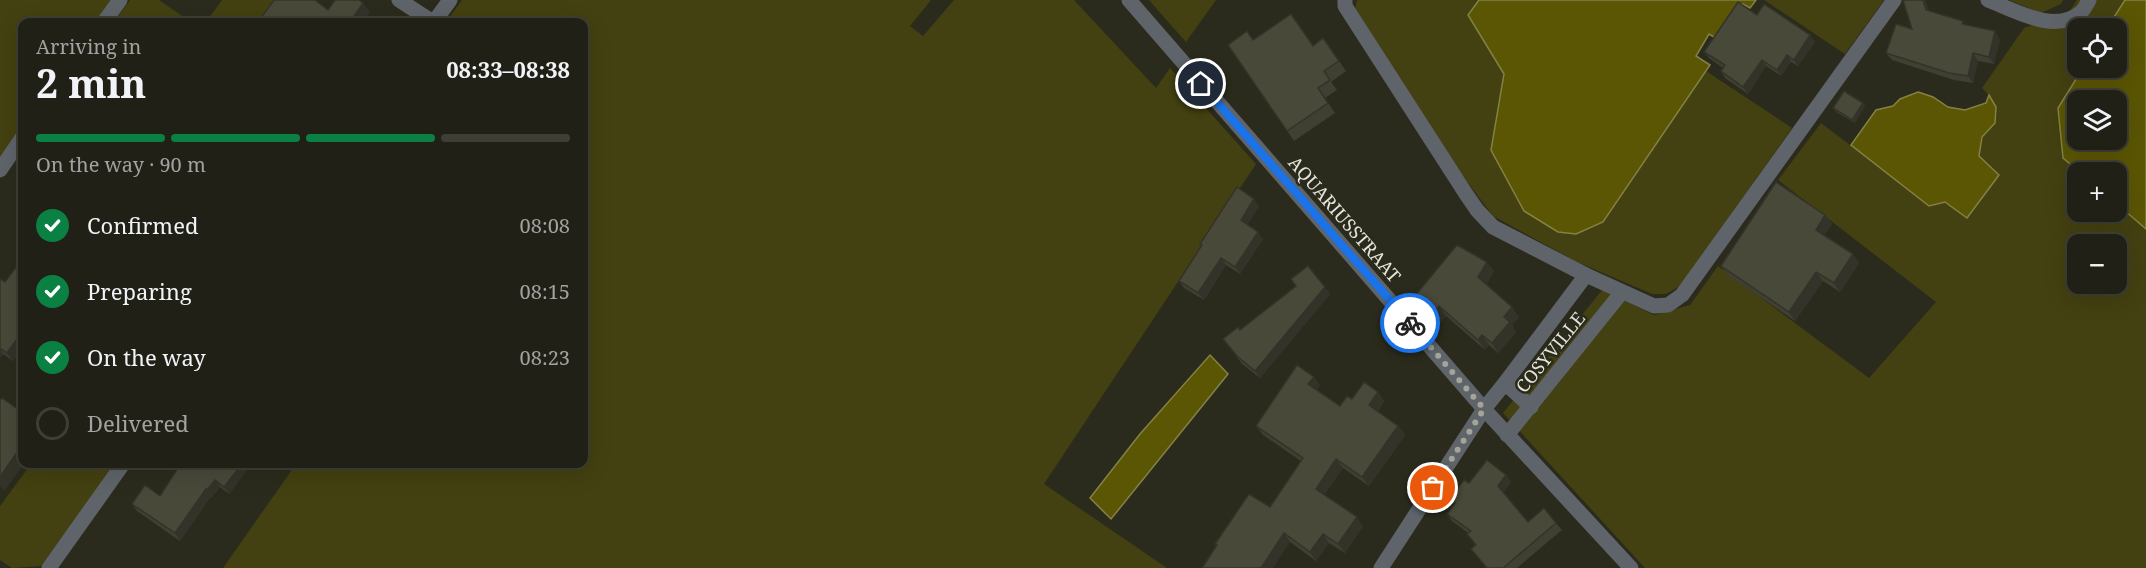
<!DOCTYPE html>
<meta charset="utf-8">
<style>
:root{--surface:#202016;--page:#28281f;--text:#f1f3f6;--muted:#a2a3a1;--line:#3d3e35;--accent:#0b8043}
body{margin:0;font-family:"Noto Serif",serif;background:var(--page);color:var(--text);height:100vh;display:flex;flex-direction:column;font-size:22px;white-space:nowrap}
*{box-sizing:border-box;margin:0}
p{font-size:20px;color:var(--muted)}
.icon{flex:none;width:33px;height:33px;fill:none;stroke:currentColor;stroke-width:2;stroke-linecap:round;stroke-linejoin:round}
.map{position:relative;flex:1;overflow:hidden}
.panel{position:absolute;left:18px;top:18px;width:570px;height:450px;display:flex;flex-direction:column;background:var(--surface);border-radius:12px;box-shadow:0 6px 24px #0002,0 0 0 2px var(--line)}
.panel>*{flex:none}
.tools{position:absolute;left:2067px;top:18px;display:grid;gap:12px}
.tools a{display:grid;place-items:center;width:60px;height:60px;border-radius:12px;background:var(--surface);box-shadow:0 6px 24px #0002,0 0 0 2px var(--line);font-size:30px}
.pin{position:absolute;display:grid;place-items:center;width:51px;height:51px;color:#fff;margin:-26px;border:3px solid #fff;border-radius:50%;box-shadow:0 2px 6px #0007}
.courier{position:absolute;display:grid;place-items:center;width:60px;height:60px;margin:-30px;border:4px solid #1a73e8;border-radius:50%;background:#fff;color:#222;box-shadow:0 2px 8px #0007}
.headline em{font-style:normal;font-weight:700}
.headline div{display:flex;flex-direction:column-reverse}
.headline{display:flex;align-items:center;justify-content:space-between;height:102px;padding:0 18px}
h1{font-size:39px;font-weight:700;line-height:45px}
.bar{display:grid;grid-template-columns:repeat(4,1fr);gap:9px 6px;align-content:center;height:72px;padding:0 18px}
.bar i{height:8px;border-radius:4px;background:var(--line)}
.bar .on{background:var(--accent)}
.bar p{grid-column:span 4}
ol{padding:0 18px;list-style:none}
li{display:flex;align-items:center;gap:18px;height:66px}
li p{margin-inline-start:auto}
li .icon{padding:6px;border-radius:50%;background:var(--accent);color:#fff;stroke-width:4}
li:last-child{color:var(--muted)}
li i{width:33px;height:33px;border:3px solid var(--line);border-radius:50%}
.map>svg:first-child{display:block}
</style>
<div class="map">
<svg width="2146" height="568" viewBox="0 0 2146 568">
<rect width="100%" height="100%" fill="#2b2b1d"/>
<g fill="#434011" fill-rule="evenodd">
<polygon points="0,0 113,0 97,22 22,22 22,127 0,159"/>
<polygon points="130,0 159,0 191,22 114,22"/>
<polygon points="222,0 283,0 267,22 206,22"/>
<polygon points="462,0 931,0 910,26 923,36 954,0 1074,0 1156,88 1170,68 1256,164 1044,484 1167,568 223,568 296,464 584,464 584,22 446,22"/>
<polygon points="1149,0 1216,0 1186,42"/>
<polygon points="1357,0 1479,0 1468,16 1504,74 1491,150 1603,221 1706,71 1792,128 1680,286 1666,294 1652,294 1575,261 1493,216 1445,152 1355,8"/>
<polygon points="1764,0 1884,0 1845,54"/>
<polygon points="2009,0 2063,0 2061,4 2041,13"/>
<path d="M2077 0H2125L2107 28H2078V68H2083L2058 108 2063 158 2080 172H2078V212H2116L2117 204 2146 229V568H1645L1503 413 1602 290 1654 315 1690 305 1718 266 1869 378 1936 302 1778 180 1821 123 1929 205 1979 156 1982 137 1988 132 1996 107 1989 95 1982 88 2024 28 2068 13ZM2078 244H2116V284H2078Z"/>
<polygon points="31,464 100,464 110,471 41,566 12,568 0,560 0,506"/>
</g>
<g fill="#5b5604" stroke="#848145" stroke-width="1.5" fill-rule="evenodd">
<polygon points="1479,0 1756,0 1750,8 1743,4 1730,23 1724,43 1709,34 1696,56 1710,65 1603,222 1576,234 1558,232 1524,211 1491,150 1504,74 1468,15"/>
<path d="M2125 0H2146V229L2117 204 2116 172H2080L2063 158 2058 108 2083 68H2116V28H2107ZM2078 100H2116V140H2078Z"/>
<polygon points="1918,92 1933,97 1948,107 1965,110 1986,103 1989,95 1996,107 1995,123 1982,137 1979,156 1999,175 1967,218 1945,202 1929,206 1851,145 1876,110 1893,106 1900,99"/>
<polygon points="1210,355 1228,374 1111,519 1090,498 1140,434"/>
</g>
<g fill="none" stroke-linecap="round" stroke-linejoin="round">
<g stroke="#5e6469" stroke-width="15">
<polyline points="399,0 433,22"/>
<polyline points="1129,0 1484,409 1631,568"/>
<polyline points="1345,0 1345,6 1466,194 1477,210 1493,227 1586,275 1654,306 1668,305 1682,295 1894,0"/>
<path d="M1988 0C2014 10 2056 35 2081 12 2085 9 2087 3 2089 0"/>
<polyline points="104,22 120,0"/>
<polyline points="434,22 450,0"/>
<polyline points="0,170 22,138"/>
<polyline points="1505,383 1531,407"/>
<polyline points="1507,435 1622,292"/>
<polyline points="49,568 123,464"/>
<polyline points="1381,568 1484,409 1505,383 1586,275"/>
</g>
</g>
<g fill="#3f3f32">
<polygon points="1903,0 1925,0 1929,11 2000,39 1994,64 1978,61 1973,83 1954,80 1892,60 1886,53 1912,29"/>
<polygon points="1757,15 1815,42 1798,66 1791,62 1781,76 1766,66 1748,94 1725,78 1721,71 1723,68 1709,58 1704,52"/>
<polygon points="1323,38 1346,71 1331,82 1337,90 1325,98 1335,113 1294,141 1228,45 1253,40 1313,45"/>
<polygon points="1863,103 1865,106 1855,123 1836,112 1833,108"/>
<polygon points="1259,206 1247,225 1263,239 1240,274 1226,265 1204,300 1184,288 1179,281 1201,246 1200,244"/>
<polygon points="1825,215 1832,224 1824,235 1859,263 1840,292 1823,281 1795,321 1727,275 1721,266"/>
<polygon points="1494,271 1486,285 1519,317 1512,325 1516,332 1498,353 1489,345 1485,350 1446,316 1440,323 1421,307 1414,297"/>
<polygon points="22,272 22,349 13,361 3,354 0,358 0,279 5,282"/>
<polygon points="1325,287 1330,294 1260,378 1242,364 1223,339 1240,330"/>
<polygon points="1320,385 1317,390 1340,406 1352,399 1378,392 1384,401 1378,411 1398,426 1405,435 1369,486 1343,468 1324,494 1363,526 1345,553 1329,543 1316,561 1290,542 1217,546 1215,544 1270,507 1301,461 1263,435 1256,426"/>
<polygon points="170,464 251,464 251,465 229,494 220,487 212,497 211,496 180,541 137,511 132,504 160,496 177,470"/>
<polygon points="1506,475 1511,482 1503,493 1528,522 1556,523 1562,530 1517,568 1486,568 1471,549 1475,545 1467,534 1468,533 1452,521 1447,514 1454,505 1449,499 1469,483"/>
</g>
<g fill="#333329">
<polygon points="1923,0 1925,0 1931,18 1926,10"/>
<polygon points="363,3 370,12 363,22 350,22"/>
<polygon points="1995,31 2000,39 1994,64 1989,57"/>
<polygon points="1810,35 1815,42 1798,66 1794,60"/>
<polygon points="1973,53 1978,61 1973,83 1968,76"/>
<polygon points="1787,55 1791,62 1781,76 1777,70"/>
<polygon points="1762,60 1766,66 1748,94 1743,87"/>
<polygon points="1863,103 1865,106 1855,123 1852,120"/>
<polygon points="1254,199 1259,206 1246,227 1241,220"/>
<polygon points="1825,215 1832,224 1822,239 1816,230"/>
<polygon points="1258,232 1263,239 1240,274 1235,267"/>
<polygon points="1853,254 1859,263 1840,292 1834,283"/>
<polygon points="1221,258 1226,265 1204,300 1198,293"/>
<polygon points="1487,262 1494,271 1485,287 1478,277"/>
<polygon points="1816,272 1823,281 1795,321 1789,312"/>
<polygon points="1325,287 1330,294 1260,378 1255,371"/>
<polygon points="1439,306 1446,316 1440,323 1433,314"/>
<polygon points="1512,307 1519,317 1512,325 1516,332 1498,353 1492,343 1504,317"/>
<polygon points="22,332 22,349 13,361 7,353"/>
<polygon points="1482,335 1489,345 1485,350 1478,340"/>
<polygon points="0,349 3,354 0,358"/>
<polygon points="1314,377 1320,385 1315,393 1308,384"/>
<polygon points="1378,392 1384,401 1375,414 1369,405"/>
<polygon points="1398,426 1405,435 1369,486 1362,477"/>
<polygon points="22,445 22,464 24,464 4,491 0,485 0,477"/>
<polygon points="1336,459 1343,468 1322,498 1316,489"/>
<polygon points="242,464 251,464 251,465 229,494 224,487"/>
<polygon points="1506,475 1511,482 1503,494 1498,486"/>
<polygon points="215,480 220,487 212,497 207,490"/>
<polygon points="206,489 211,496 180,541 175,533"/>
<polygon points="1357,517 1363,526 1345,553 1338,544"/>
<polygon points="1284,533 1290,542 1273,568 1261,568"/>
<polygon points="1323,534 1329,543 1316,561 1310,552"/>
</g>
<g fill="#49493a" stroke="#333329" stroke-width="1.5">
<polygon points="274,0 315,0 328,10 335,0 359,0 363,3 350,22 266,22 261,18"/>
<polygon points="1903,0 1923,0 1926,10 1963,21 1962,24 1995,31 1989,57 1973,53 1968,76 1949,73 1886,53 1896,24 1912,29"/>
<polygon points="1738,2 1757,15 1764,4 1810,35 1794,60 1787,55 1777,70 1762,60 1743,87 1721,71 1725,65 1704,52"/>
<polygon points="1291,14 1313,46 1323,38 1339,61 1324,71 1330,80 1318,88 1328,103 1287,131 1228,45 1247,31 1253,40"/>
<polygon points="1844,91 1863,103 1852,120 1833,108"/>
<polygon points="1776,182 1825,215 1816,230 1853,254 1834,283 1816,272 1789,312 1721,266"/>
<polygon points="1237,187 1254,199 1241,220 1258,232 1235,267 1221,258 1198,293 1179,281 1202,245 1200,244"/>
<polygon points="1457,245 1487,262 1478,277 1512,307 1504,317 1510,322 1492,343 1482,335 1478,340 1439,306 1433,314 1414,297"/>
<polygon points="1308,266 1325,287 1255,371 1238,357 1223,339 1238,327 1240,330 1296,286 1291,279"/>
<polygon points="16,267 22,272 22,332 7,353 0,348 0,279 5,282"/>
<polygon points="1297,365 1314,377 1308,384 1340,406 1347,396 1352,399 1364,382 1378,392 1369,405 1398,426 1362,477 1336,459 1316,489 1357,517 1338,544 1323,534 1310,552 1284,533 1261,568 1202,568 1217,545 1215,544 1249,494 1270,507 1303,458 1256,426"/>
<polygon points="2,398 22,412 22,445 0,477 0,400"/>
<polygon points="1487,460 1506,475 1498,486 1528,522 1544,508 1556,523 1503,568 1487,568 1471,549 1476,545 1467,534 1471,531 1447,514 1455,503 1449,499 1464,480 1469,483"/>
<polygon points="173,464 242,464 224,487 215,480 207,490 206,489 175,533 132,504 145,485 160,496 178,468"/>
</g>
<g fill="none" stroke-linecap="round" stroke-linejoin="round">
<polyline stroke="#a4a499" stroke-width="6" stroke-dasharray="0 10.8" points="1410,323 1484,409 1433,488"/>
<polyline stroke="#1a73e8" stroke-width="8" points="1201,84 1410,323"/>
</g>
<g text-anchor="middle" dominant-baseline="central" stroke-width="5" stroke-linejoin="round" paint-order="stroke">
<g font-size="18" fill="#e5e5dc" stroke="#2b2b1d">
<text transform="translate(1345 219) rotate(49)">AQUARIUSSTRAAT</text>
<text transform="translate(1550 352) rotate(-51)">COSYVILLE</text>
</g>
</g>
</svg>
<div class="tools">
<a><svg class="icon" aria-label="locate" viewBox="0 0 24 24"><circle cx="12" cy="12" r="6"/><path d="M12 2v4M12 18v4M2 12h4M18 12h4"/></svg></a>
<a><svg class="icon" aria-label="layers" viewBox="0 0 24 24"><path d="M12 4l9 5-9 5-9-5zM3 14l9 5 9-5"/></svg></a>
<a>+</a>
<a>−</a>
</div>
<div class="pin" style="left:1433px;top:488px;background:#ea580c"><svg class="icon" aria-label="bag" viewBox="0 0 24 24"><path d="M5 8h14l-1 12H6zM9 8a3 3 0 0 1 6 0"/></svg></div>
<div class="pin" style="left:1201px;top:84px;background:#1f2937"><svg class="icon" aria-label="home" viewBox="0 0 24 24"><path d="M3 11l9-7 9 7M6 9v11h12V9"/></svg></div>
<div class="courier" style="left:1410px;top:323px"><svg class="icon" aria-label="bike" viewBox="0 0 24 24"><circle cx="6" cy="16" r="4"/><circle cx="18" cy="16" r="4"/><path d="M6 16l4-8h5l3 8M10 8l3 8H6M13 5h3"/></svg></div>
<section class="panel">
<div class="headline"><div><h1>2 min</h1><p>Arriving in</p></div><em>08:33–08:38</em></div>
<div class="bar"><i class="on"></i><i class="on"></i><i class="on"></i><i></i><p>On the way · 90 m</p></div>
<ol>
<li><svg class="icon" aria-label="check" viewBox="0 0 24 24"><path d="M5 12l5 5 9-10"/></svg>Confirmed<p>08:08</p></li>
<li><svg class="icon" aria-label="check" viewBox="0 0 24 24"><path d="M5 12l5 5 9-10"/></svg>Preparing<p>08:15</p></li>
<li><svg class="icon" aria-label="check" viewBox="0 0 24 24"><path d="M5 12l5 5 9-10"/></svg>On the way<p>08:23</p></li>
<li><i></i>Delivered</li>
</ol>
</section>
</div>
